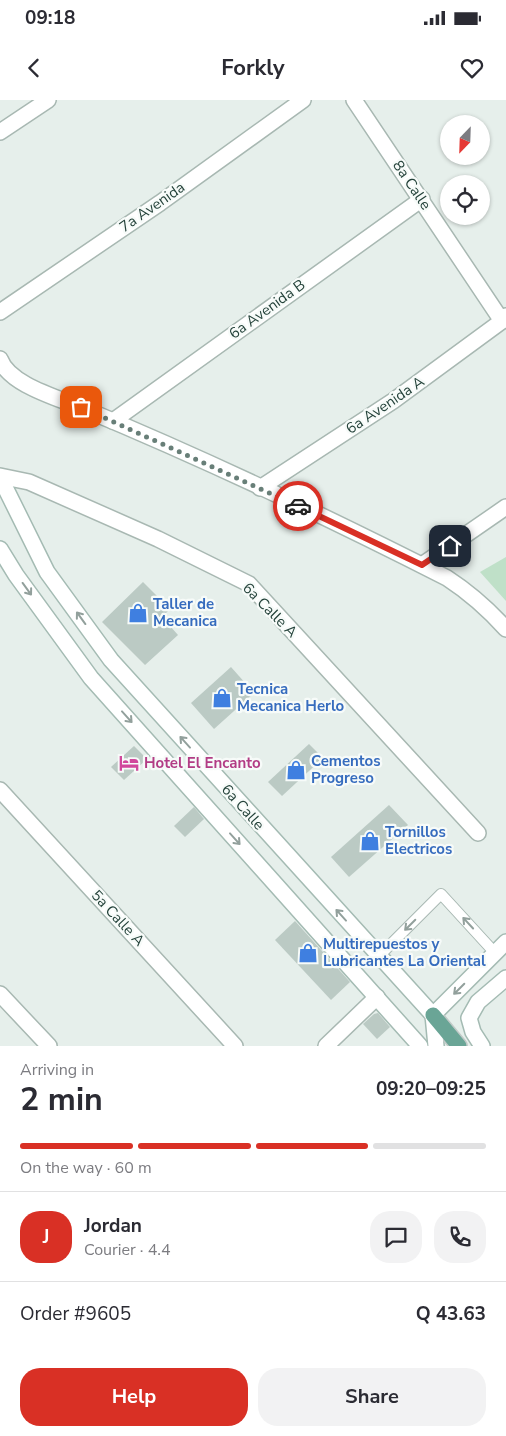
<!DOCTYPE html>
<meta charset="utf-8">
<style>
:root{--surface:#fff;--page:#f2f2f3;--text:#2b2b33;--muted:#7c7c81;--line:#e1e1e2;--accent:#d93025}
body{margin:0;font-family:"Nunito Sans",sans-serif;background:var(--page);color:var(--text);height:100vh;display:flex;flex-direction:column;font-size:19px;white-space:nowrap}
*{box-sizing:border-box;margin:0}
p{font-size:16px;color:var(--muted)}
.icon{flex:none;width:28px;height:28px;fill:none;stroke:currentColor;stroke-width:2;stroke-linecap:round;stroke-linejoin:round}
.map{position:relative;height:946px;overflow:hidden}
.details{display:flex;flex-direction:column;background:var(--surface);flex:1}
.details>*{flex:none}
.needle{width:32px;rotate:203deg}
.buttons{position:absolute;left:440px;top:15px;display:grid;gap:10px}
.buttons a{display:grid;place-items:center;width:50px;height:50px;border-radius:50%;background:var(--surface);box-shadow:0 1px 4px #0004;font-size:25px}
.pin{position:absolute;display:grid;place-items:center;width:42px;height:42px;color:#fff;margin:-21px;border-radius:10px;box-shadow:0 2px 8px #0006}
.courier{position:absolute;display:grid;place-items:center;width:50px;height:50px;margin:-25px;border:4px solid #d93025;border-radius:50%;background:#fff;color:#222;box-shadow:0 1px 6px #0007}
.overview em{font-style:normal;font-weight:700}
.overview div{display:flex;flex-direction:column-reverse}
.overview{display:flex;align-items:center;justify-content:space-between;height:85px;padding:0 20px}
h1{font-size:32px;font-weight:700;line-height:38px}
.bar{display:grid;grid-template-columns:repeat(4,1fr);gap:8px 5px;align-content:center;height:60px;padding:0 20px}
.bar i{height:6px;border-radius:4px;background:var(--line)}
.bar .selected{background:var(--accent)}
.bar p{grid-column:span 4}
.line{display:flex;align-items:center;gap:12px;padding:0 20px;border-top:1px solid var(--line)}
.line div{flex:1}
.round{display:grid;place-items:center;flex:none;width:52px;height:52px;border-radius:20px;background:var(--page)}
.button{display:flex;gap:10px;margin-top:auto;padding:10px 20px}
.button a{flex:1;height:58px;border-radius:20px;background:var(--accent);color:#fff;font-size:20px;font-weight:700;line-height:58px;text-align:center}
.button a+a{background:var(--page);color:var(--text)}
.status{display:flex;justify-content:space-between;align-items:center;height:35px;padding:0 25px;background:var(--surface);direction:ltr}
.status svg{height:14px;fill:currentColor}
header{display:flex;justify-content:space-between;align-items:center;height:65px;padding:0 20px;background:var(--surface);font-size:22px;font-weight:700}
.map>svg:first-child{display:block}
</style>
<div class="status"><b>09:18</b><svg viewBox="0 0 49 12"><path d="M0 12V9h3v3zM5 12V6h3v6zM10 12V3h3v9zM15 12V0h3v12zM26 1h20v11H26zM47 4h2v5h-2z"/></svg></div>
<header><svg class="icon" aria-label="back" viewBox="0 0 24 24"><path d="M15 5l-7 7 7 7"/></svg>Forkly<svg class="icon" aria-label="heart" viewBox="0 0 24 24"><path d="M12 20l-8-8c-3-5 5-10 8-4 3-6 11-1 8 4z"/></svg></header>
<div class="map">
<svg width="506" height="946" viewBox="0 0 506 946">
<rect width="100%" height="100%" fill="#e6efeb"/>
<polygon fill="#bfe0c8" points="506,457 506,501 480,472"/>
<g fill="#bbcac4">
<polygon points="143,482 170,509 162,517 178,535 145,565 102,522"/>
<polygon points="231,567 254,593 214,629 191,603"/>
<polygon points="309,644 323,658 282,696 268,682"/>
<polygon points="134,646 147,659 124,680 111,667"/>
<polygon points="389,705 408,725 349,777 331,757"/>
<polygon points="194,707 204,719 185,737 174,726"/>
<polygon points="295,821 350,882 331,900 275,840"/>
<polygon points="378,913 390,927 377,939 363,924 374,914"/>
</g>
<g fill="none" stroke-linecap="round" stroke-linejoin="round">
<defs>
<polyline id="lane" points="379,856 441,794 495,853"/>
<g id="street">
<polyline points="354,0 502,221"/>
<polyline points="0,32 48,0"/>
<polyline points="0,212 160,103 303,0"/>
<path d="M0 259C9 285 59 298 82 308 205 359 329 418 447 478 470 493 488 509 506 529"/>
<polyline points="113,321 422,99"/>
<polyline points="0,376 29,382 158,439 249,484 478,733"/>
<polyline points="260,388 393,301 502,221 506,216"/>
<polyline points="422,465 506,407"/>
<polyline points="0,690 235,946"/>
<polyline points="0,894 49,946"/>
<polyline points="326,946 377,897"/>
</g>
<g id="secondary">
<polyline points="0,377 47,472 111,560 433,915"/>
<polyline points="0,449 16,475 91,578 420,946"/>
<polyline points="433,915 506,842"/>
<polyline points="433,915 436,946"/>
<polyline points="482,946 473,932 469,918 478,902 506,878"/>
</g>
<polyline id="primary" points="433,915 459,946"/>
</defs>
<use href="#lane" stroke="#a8b8b2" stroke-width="12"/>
<use href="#street" stroke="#a8b8b2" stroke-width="18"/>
<use href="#secondary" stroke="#a4bbb3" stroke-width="18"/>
<use href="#primary" stroke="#c2cac8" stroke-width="18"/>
<use href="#lane" stroke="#fff" stroke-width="10"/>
<use href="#street" stroke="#fff" stroke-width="15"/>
<use href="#secondary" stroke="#fff" stroke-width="15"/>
<use href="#primary" stroke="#6aa596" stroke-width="15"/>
</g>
<defs><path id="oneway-shaft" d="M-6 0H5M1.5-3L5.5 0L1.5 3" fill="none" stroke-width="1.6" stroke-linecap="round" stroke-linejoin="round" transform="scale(1.25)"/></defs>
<g stroke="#92a09c">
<use href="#oneway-shaft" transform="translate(27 489) rotate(54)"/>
<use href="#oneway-shaft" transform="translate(81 518) rotate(-126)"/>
<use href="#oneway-shaft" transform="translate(127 617) rotate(48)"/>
<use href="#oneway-shaft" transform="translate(185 642) rotate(-132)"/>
<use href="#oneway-shaft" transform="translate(235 739) rotate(48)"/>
<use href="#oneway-shaft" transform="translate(341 815) rotate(-132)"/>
<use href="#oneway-shaft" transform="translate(468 823) rotate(-133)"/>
<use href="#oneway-shaft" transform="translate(410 825) rotate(135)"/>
<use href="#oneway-shaft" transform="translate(459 889) rotate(135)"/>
</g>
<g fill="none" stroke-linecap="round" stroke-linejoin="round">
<polyline stroke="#687f78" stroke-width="5" stroke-dasharray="0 9" points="81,307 298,406"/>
<polyline stroke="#d93025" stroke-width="6" points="298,406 422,465 450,446"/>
</g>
<defs>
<symbol id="shop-bare" viewBox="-9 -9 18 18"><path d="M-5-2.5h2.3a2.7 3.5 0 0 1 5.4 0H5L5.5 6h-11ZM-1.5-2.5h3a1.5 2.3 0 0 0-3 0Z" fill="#3f7fe0" stroke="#f7fbf9" stroke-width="2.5" paint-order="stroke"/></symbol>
<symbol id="hotel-bare" viewBox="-9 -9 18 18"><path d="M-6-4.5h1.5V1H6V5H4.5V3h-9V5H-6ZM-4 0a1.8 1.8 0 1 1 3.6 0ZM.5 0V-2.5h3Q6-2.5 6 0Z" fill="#d1479c" stroke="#f7fbf9" stroke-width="2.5" paint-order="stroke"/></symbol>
</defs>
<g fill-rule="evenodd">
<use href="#shop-bare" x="124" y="499" width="28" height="28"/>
<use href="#shop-bare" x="208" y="584" width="28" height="28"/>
<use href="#hotel-bare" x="115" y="649" width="28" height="28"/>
<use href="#shop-bare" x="282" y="656" width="28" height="28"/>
<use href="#shop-bare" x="356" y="727" width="28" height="28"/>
<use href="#shop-bare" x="294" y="839" width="28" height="28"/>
</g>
<g text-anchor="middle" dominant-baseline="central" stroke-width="4.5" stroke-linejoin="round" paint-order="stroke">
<g font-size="15" fill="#24423a" stroke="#f7fbf9">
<text transform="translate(412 85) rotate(56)">8a Calle</text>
<text transform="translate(152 107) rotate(-35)">7a Avenida</text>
<text transform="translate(267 209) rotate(-36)">6a Avenida B</text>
<text transform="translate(385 305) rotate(-34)">6a Avenida A</text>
<text transform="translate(270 510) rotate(45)">6a Calle A</text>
<text transform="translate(243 707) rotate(48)">6a Calle</text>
<text transform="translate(118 818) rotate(47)">5a Calle A</text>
</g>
<g font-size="15" font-weight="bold" fill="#366cbe" stroke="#f7fbf9" text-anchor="start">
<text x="153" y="504">Taller de<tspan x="153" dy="17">Mecanica</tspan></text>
<text x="237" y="589">Tecnica<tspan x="237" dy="17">Mecanica Herlo</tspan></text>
<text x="311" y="661">Cementos<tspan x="311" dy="17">Progreso</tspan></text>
<text x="385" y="732">Tornillos<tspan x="385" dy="17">Electricos</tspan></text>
<text x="323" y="844">Multirepuestos y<tspan x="323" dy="17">Lubricantes La Oriental</tspan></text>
</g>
<g font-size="15" font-weight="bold" fill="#b23c85" stroke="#f7fbf9" text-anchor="start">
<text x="144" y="663">Hotel El Encanto</text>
</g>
</g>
</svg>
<div class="buttons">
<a><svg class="needle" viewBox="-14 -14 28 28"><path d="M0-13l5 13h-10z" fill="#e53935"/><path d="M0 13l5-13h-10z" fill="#7c7c81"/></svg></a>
<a><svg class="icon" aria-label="locate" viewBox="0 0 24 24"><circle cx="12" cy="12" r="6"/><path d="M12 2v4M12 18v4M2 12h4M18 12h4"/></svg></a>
</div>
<div class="pin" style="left:81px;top:307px;background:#ea580c"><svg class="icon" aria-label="bag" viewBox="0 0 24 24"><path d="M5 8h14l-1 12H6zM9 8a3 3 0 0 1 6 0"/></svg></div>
<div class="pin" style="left:450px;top:446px;background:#1f2937"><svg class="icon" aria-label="home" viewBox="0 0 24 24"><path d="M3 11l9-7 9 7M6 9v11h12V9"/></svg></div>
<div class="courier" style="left:298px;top:406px"><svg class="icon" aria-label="car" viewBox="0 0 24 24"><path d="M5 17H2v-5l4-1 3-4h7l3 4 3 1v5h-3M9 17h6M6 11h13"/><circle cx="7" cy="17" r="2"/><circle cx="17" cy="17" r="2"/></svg></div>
</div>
<section class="details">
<div class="overview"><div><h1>2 min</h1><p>Arriving in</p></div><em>09:20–09:25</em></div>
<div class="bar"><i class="selected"></i><i class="selected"></i><i class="selected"></i><i></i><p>On the way · 60 m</p></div>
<div class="line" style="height:90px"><b class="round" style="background:var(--accent);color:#fff">J</b><div><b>Jordan</b><p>Courier · 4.4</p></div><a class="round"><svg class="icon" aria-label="chat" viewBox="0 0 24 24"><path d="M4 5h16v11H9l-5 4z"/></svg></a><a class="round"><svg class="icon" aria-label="phone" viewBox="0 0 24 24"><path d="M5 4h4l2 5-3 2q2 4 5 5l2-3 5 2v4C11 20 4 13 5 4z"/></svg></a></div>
<div class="line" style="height:65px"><div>Order #9605</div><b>Q 43.63</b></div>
<div class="button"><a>Help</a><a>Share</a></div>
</section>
